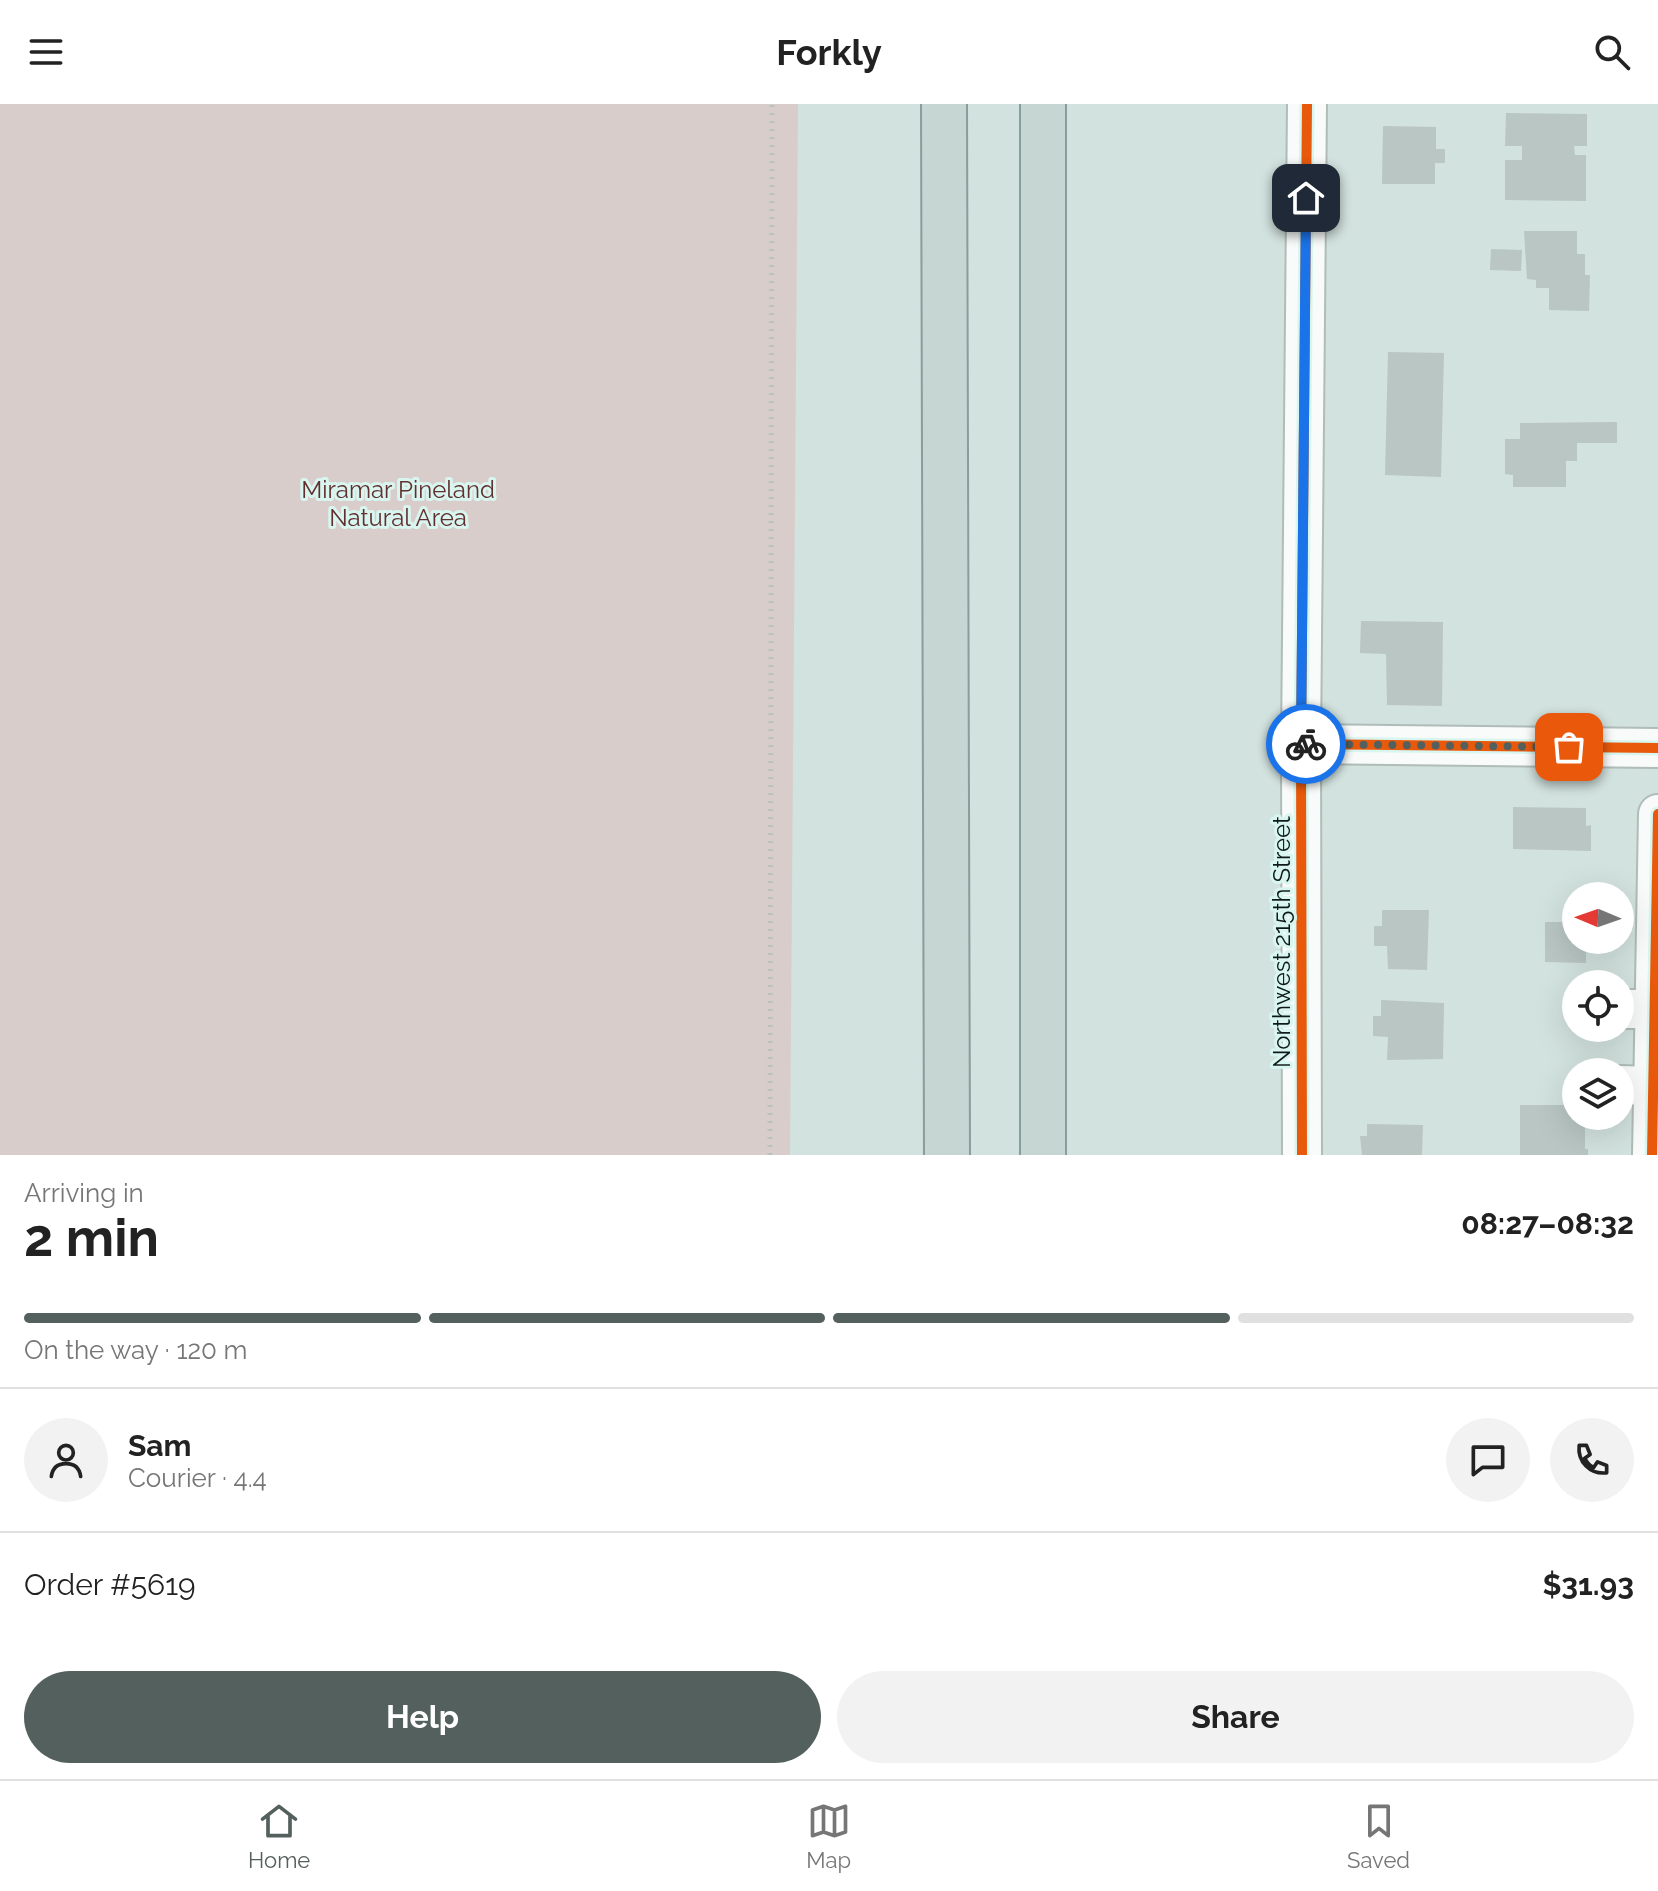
<!DOCTYPE html>
<meta charset="utf-8">
<style>
:root{--surface:#fff;--page:#f2f2f2;--text:#222;--muted:#767676;--line:#e0e0e0;--accent:#53605d}
body{margin:0;font-family:Raleway,sans-serif;background:var(--page);color:var(--text);height:100vh;display:flex;flex-direction:column;font-size:30px;white-space:nowrap}
*{box-sizing:border-box;margin:0}
p{font-size:26px;color:var(--muted)}
.icon{flex:none;width:44px;height:44px;fill:none;stroke:currentColor;stroke-width:2;stroke-linecap:round;stroke-linejoin:round}
.map{position:relative;height:1051px;overflow:hidden}
.panel{display:flex;flex-direction:column;background:var(--surface);flex:1}
.panel>*{flex:none}
.needle{width:52px;rotate:272deg}
.tools{position:absolute;left:1562px;top:778px;display:grid;gap:16px}
.tools a{display:grid;place-items:center;width:72px;height:72px;border-radius:50%;background:var(--surface);box-shadow:0 8px 32px #0002;font-size:40px}
.pin{position:absolute;display:grid;place-items:center;width:68px;height:68px;color:#fff;margin:-34px;border-radius:16px;box-shadow:0 4px 12px #0006}
.courier{position:absolute;display:grid;place-items:center;width:80px;height:80px;margin:-40px;border:6px solid #1a73e8;border-radius:50%;background:#fff;color:#222;box-shadow:0 2px 10px #0007}
.head em{font-style:normal;font-weight:700}
.head div{display:flex;flex-direction:column-reverse}
.head{display:flex;align-items:center;justify-content:space-between;height:136px;padding:0 24px}
h1{font-size:52px;font-weight:700;line-height:60px}
.bar{display:grid;grid-template-columns:repeat(4,1fr);gap:12px 8px;align-content:center;height:96px;padding:0 24px}
.bar i{height:10px;border-radius:6px;background:var(--line)}
.bar .active{background:var(--accent)}
.bar p{grid-column:span 4}
.line{display:flex;align-items:center;gap:20px;padding:0 24px;border-top:2px solid var(--line)}
.line div{flex:1}
.round{display:grid;place-items:center;flex:none;width:84px;height:84px;border-radius:42px;background:var(--page)}
.primary-button{display:flex;gap:16px;margin-top:auto;padding:16px 24px}
.primary-button a{flex:1;height:92px;border-radius:48px;background:var(--accent);color:#fff;font-size:32px;font-weight:700;line-height:92px;text-align:center}
.primary-button a+a{background:var(--page);color:var(--text)}
header{display:flex;justify-content:space-between;align-items:center;height:104px;padding:0 24px;background:var(--surface);font-size:36px;font-weight:700}
.tab-bar{display:flex;justify-content:space-around;align-items:center;height:112px;border-top:2px solid var(--line);background:var(--surface);font-size:22px;color:var(--muted)}
.tab-bar a{display:grid;justify-items:center;gap:4px}
.tab-bar .active{color:var(--accent)}
.map>svg:first-child{display:block}
</style>
<header><svg class="icon" aria-label="menu" viewBox="0 0 24 24"><path d="M4 6h16M4 12h16M4 18h16"/></svg>Forkly<svg class="icon" aria-label="search" viewBox="0 0 24 24"><circle cx="10" cy="10" r="6"/><path d="M15 15l6 6"/></svg></header>
<div class="map">
<svg width="1658" height="1051" viewBox="0 0 1658 1051">
<rect width="100%" height="100%" fill="#d2e2de"/>
<polygon fill="#d8cdca" points="0,0 798,0 790,1051 0,1051"/>
<g fill="#b9c6c3">
<polygon points="1506,9 1587,10 1587,42 1574,42 1575,51 1586,51 1586,97 1505,96 1505,56 1522,56 1522,42 1505,42"/>
<polygon points="1383,22 1436,23 1436,45 1445,45 1445,59 1435,59 1435,80 1382,80"/>
<polygon points="1524,127 1577,127 1577,150 1585,150 1585,171 1590,171 1589,207 1549,206 1549,184 1536,184 1536,176 1527,175"/>
<polygon points="1491,145 1522,146 1521,167 1490,166"/>
<polygon points="1388,248 1444,249 1441,373 1385,371"/>
<polygon points="1617,318 1617,339 1577,339 1577,357 1566,357 1566,383 1513,383 1513,371 1505,370 1505,335 1520,335 1520,319"/>
<polygon points="1361,517 1443,518 1442,602 1387,601 1386,550 1360,549"/>
<polygon points="1513,703 1586,704 1586,722 1591,721 1591,747 1513,745"/>
<polygon points="1382,806 1429,806 1427,866 1388,865 1387,842 1374,842 1374,822 1382,822"/>
<polygon points="1545,818 1576,818 1576,836 1586,836 1586,859 1545,858"/>
<polygon points="1381,896 1444,899 1443,955 1387,956 1388,933 1373,932 1373,912 1381,912"/>
<polygon points="1520,1001 1576,1001 1576,1012 1585,1012 1585,1045 1588,1045 1588,1051 1520,1051"/>
<polygon points="1367,1020 1423,1021 1422,1051 1362,1051 1360,1032 1367,1032"/>
</g>
<g fill="none" stroke-linecap="round" stroke-linejoin="round">
<defs>
<g id="minor">
<polyline points="1301,640 1658,644"/>
<polyline points="1620,905 1655,905"/>
<polyline points="1620,981 1653,982"/>
<polyline points="1302,1051 1301,640 1307,0"/>
<polyline points="1652,1051 1658,710"/>
</g>
<g id="highway">
<polyline points="944,0 947,1051"/>
<polyline points="1043,0 1043,1051"/>
</g>
</defs>
<use href="#minor" stroke="#afbcb8" stroke-width="42"/>
<use href="#highway" stroke="#889e9a" stroke-width="48"/>
<polyline stroke="#bcc1c0" stroke-width="5" stroke-dasharray="2 6" stroke-linecap="butt" points="770,1051 772,0"/>
<use href="#minor" stroke="#f8fbfa" stroke-width="38"/>
<use href="#highway" stroke="#c5d6d3" stroke-width="44"/>
<defs>
<g id="cycleway">
<polyline points="1301,640 1658,644"/>
<polyline points="1302,1051 1301,640 1307,0"/>
<polyline points="1652,1051 1658,710"/>
</g>
</defs>
<use href="#cycleway" stroke="#d8f6ef" stroke-width="15"/>
<use href="#cycleway" stroke="#e8590c" stroke-width="10"/>
</g>
<g fill="none" stroke-linecap="round" stroke-linejoin="round">
<polyline stroke="#53605d" stroke-width="8" stroke-dasharray="0 14.4" points="1306,640 1569,643"/>
<polyline stroke="#1a73e8" stroke-width="10" points="1306,640 1301,640 1306,94"/>
</g>
<g text-anchor="middle" dominant-baseline="central" stroke-width="6" stroke-linejoin="round" paint-order="stroke">
<g font-size="24" fill="#622f2f" stroke="#d8f6ef">
<text x="398" y="385">Miramar Pineland<tspan x="398" dy="28">Natural Area</tspan></text>
</g>
<g font-size="24" fill="#0f1a17" stroke="#d8f6ef">
<text transform="translate(1281 838) rotate(-90)">Northwest 215th Street</text>
</g>
</g>
</svg>
<div class="tools">
<a><svg class="needle" viewBox="-14 -14 28 28"><path d="M0-13l5 13h-10z" fill="#e53935"/><path d="M0 13l5-13h-10z" fill="#767676"/></svg></a>
<a><svg class="icon" aria-label="locate" viewBox="0 0 24 24"><circle cx="12" cy="12" r="6"/><path d="M12 2v4M12 18v4M2 12h4M18 12h4"/></svg></a>
<a><svg class="icon" aria-label="layers" viewBox="0 0 24 24"><path d="M12 4l9 5-9 5-9-5zM3 14l9 5 9-5"/></svg></a>
</div>
<div class="pin" style="left:1569px;top:643px;background:#ea580c"><svg class="icon" aria-label="bag" viewBox="0 0 24 24"><path d="M5 8h14l-1 12H6zM9 8a3 3 0 0 1 6 0"/></svg></div>
<div class="pin" style="left:1306px;top:94px;background:#1f2937"><svg class="icon" aria-label="home" viewBox="0 0 24 24"><path d="M3 11l9-7 9 7M6 9v11h12V9"/></svg></div>
<div class="courier" style="left:1306px;top:640px"><svg class="icon" aria-label="bike" viewBox="0 0 24 24"><circle cx="6" cy="16" r="4"/><circle cx="18" cy="16" r="4"/><path d="M6 16l4-8h5l3 8M10 8l3 8H6M13 5h3"/></svg></div>
</div>
<section class="panel">
<div class="head"><div><h1>2 min</h1><p>Arriving in</p></div><em>08:27–08:32</em></div>
<div class="bar"><i class="active"></i><i class="active"></i><i class="active"></i><i></i><p>On the way · 120 m</p></div>
<div class="line" style="height:144px"><a class="round"><svg class="icon" aria-label="person" viewBox="0 0 24 24"><circle cx="12" cy="8" r="4"/><path d="M4 21q1-7 8-7t8 7"/></svg></a><div><b>Sam</b><p>Courier · 4.4</p></div><a class="round"><svg class="icon" aria-label="chat" viewBox="0 0 24 24"><path d="M4 5h16v11H9l-5 4z"/></svg></a><a class="round"><svg class="icon" aria-label="phone" viewBox="0 0 24 24"><path d="M5 4h4l2 5-3 2q2 4 5 5l2-3 5 2v4C11 20 4 13 5 4z"/></svg></a></div>
<div class="line" style="height:104px"><div>Order #5619</div><b>$31.93</b></div>
<div class="primary-button"><a>Help</a><a>Share</a></div>
</section>
<nav class="tab-bar">
<a class="active"><svg class="icon" aria-label="home" viewBox="0 0 24 24"><path d="M3 11l9-7 9 7M6 9v11h12V9"/></svg>Home</a>
<a><svg class="icon" aria-label="map" viewBox="0 0 24 24"><path d="M3 6l6-2 6 2 6-2v14l-6 2-6-2-6 2zM9 4v14M15 6v14"/></svg>Map</a>
<a><svg class="icon" aria-label="saved" viewBox="0 0 24 24"><path d="M7 4h10v16l-5-4-5 4z"/></svg>Saved</a>
</nav>
